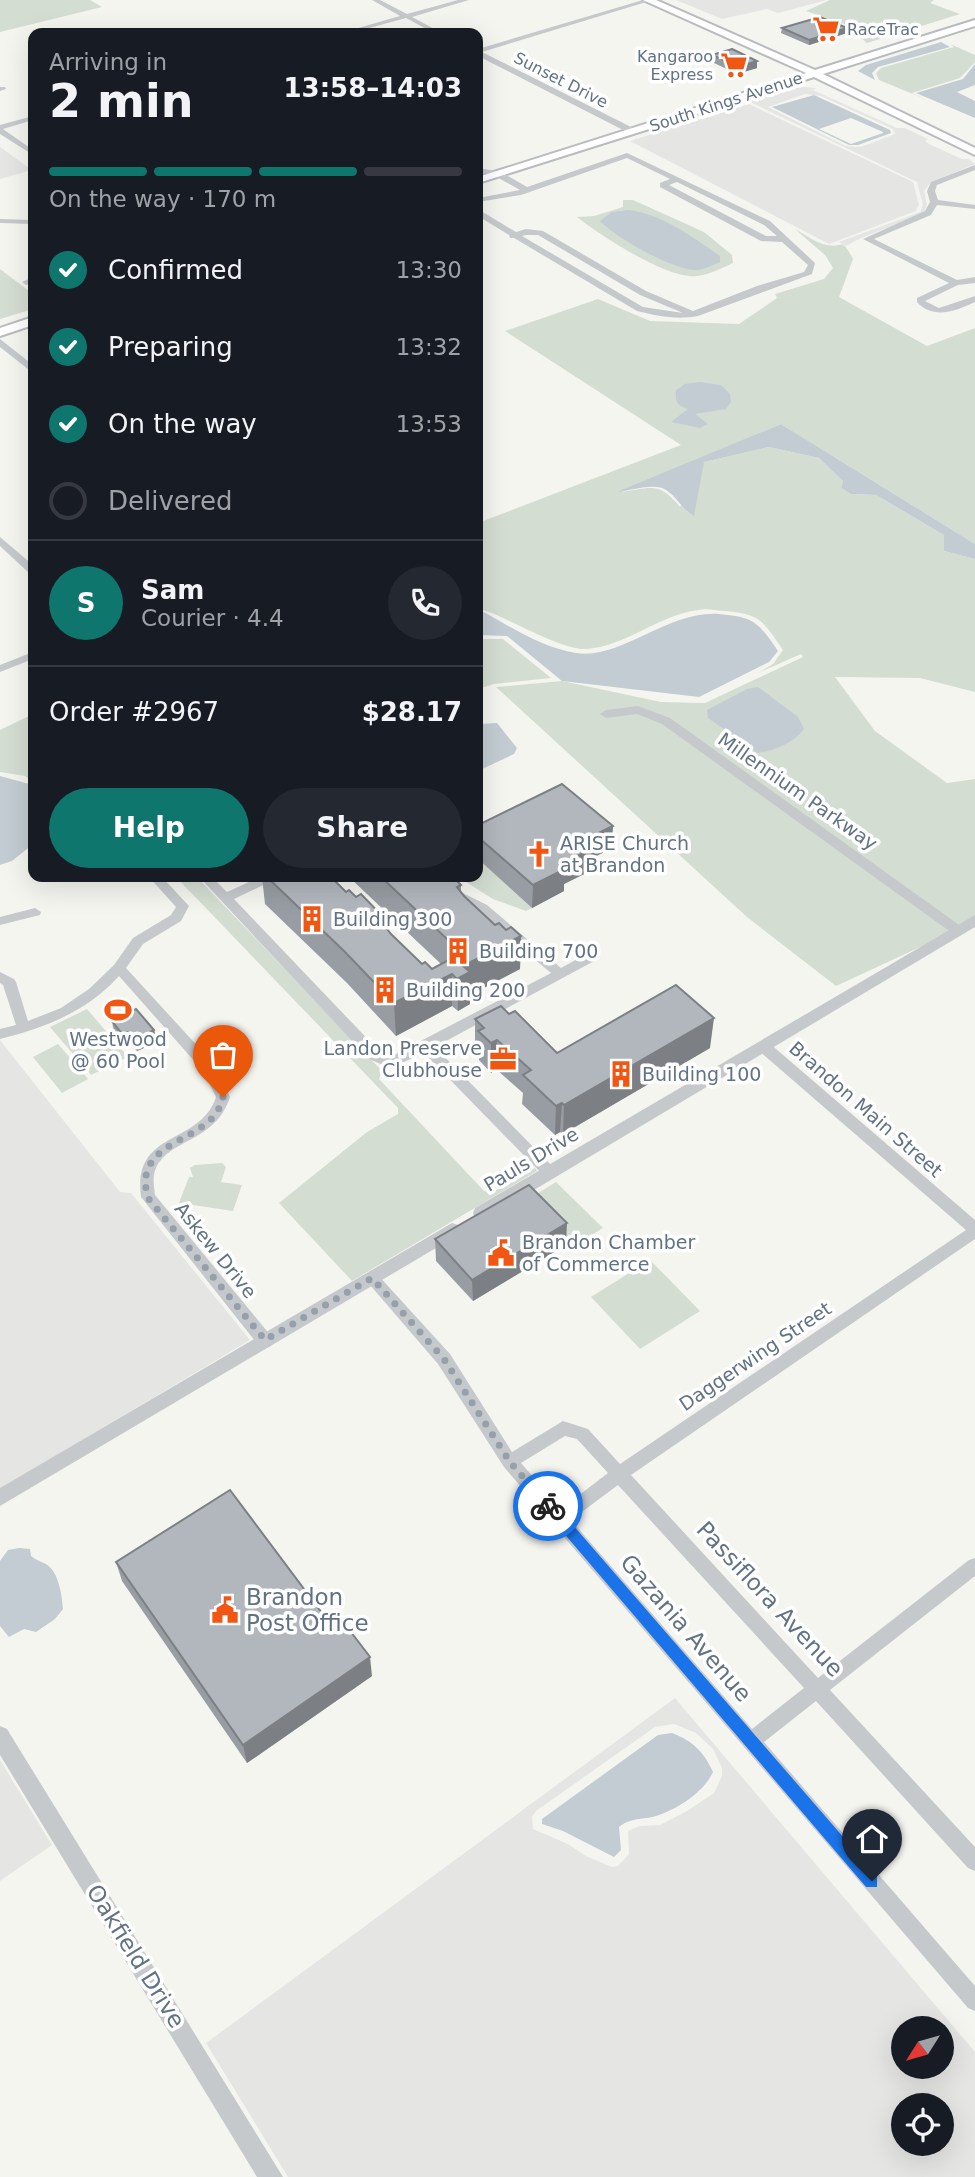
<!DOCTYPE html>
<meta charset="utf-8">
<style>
:root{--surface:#171b24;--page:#242831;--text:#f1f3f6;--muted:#9ea1a6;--line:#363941;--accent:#0f766e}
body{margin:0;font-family:"DejaVu Sans",sans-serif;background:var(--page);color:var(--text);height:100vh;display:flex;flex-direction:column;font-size:26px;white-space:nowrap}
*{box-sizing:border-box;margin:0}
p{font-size:23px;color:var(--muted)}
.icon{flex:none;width:38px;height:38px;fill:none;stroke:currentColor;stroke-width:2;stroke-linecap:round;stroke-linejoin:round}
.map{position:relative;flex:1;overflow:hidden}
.panel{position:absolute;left:28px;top:28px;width:455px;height:854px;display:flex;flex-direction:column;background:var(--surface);border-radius:14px;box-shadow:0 7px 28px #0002}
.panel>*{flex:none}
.needle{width:46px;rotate:233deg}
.fabs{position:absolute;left:891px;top:2016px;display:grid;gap:14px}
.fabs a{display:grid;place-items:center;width:63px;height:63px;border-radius:50%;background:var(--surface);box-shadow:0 7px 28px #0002;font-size:35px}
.pin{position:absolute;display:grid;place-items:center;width:60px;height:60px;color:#fff;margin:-72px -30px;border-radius:50% 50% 50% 0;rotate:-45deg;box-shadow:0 0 7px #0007}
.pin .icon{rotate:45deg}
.courier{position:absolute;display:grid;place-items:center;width:70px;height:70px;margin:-35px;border:5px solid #1a73e8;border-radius:50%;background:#fff;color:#222;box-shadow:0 2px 9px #0007}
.headline em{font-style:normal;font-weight:800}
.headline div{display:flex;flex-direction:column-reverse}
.headline{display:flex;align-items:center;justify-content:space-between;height:119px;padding:0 21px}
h1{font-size:46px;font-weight:800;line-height:52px}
.bar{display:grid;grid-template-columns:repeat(4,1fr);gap:10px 7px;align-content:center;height:84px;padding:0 21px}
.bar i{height:9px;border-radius:5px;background:var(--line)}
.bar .current{background:var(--accent)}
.bar p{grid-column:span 4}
.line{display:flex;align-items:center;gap:18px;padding:0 21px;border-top:2px solid var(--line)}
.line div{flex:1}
.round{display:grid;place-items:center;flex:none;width:74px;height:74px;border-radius:37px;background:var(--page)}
ol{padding:0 21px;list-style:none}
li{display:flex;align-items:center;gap:21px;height:77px}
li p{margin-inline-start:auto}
li .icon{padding:7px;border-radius:50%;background:var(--accent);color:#fff;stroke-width:4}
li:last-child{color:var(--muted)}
li i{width:38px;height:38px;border:4px solid var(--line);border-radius:50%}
.cta{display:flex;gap:14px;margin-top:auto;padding:14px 21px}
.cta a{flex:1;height:80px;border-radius:42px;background:var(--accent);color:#fff;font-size:28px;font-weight:800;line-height:80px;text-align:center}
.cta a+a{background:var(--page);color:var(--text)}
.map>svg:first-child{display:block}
</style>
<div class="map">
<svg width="975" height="2177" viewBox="0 0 975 2177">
<rect width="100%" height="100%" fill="#f5f5f0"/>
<g fill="#e5e6e4" fill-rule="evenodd">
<polygon points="676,0 827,0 778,13 767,9 722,19"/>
<path d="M804 87 817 88 813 90 897 128H905L928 139 925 141 929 144 962 159H969L975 164 930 183 924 191 927 205 924 212 912 218 861 238 846 246 839 242 920 212 923 205 917 182 750 102 632 138 790 88ZM805 94 821 96 893 129 895 134 861 147 846 146 768 107Z"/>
<polygon points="749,104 913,182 919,205 916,211 829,244 630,141"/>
<polygon points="0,147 32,170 0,179"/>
<polygon points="0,1040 120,1192 131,1193 250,1340 0,1489"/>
<path d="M675 1698 975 2052V2177H288L206 2043ZM674 1724 696 1733 713 1749 722 1768V1776L714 1793 687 1811 660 1825 640 1826 628 1831 629 1854 618 1866 612 1867 586 1856 568 1844 533 1829 532 1817 536 1811 655 1727ZM903 2028H942V2067H903ZM903 2105H942V2144H903Z"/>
<polygon points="0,1760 52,1845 0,1881"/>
</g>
<g fill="#d4ddd1">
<polygon points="0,0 90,0 102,7 0,32"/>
<polygon points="830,0 934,0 930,3 960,14 867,43 844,24 806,11"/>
<polygon points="950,44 975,55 975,62 960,78 912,93 925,99 879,80 876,73 881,68 954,47"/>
<path d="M623 200H633L704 232 732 255 733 263C722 268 709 275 697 276 668 280 600 235 577 217L594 216 623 207Z"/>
<path d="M795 229C804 234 816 243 827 245 844 249 840 235 853 259L839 297 927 346 975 328V544L781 424 621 492C652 488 659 481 680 507L704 462 769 447 819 458 843 481 841 488 851 494 876 495 944 535V551L975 559V692L920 678 835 677 875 731 947 783 975 779V918L957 930 836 986 747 917 496 687 562 681 661 702 705 703 803 657 801 654 758 673 773 664 783 650C763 621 761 614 725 611 716 611 706 608 698 610 659 615 626 646 587 649 557 651 490 606 478 610V559L483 556 481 540H478V523L681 445 505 331 598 299 650 321 739 324 777 298 775 294 824 279 833 268 825 255Z"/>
<polygon points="0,269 33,294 33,309 0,319"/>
<polygon points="478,639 503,639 551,678 494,684 478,689"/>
<polygon points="33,714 33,782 25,776 0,772 0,730"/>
<polygon points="478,859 532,908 526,911 493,899 461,879 459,877 478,877"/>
<polygon points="176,877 197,877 382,1071 379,1079 484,1191 493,1192 535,1168 537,1171 352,1281 279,1203 367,1132 398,1114 398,1108"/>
<polygon points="87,1009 128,1057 91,1075 50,1027"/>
<polygon points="58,1044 88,1079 62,1093 33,1057"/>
<polygon points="222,1163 226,1167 221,1182 242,1185 233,1211 179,1203 189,1177 193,1177 190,1168 195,1165"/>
<polygon points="556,1182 603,1228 573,1247 527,1200"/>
<polygon points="650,1260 700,1311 640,1349 591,1297"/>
</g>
<g fill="#c3ccd2" fill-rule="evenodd">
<polygon points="941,42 950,47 878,67 872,73 875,80 858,71 866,65"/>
<polygon points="975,64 975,85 957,92 975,101 975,118 916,93 963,79"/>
<path d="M814 95 890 130 891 133 858 145H849L772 107ZM851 118 883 132V133L851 144 819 129Z"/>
<path d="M629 210C662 214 694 238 720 256V262C712 265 703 271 694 270 669 268 617 238 600 221L612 212Z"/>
<path d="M700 382 721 385 730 394 731 402 726 409 695 414 708 424 700 428 671 422 688 409C677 405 675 403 676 390L685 384Z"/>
<path d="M781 424 975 544V559L944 551V535L876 495 851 494 841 488 843 481 819 458 769 447 704 462 694 516C680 507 677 497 666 490 655 482 629 491 617 492Z"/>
<path d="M484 612C512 628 543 648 576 653 621 660 668 610 719 614 754 617 758 622 778 651L769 662 699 697 562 681 507 636 478 635V614Z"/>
<path d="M758 687 798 717 804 729C794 743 773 751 757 753L708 718 707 710 747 689Z"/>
<polygon points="497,723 517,748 514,754 478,771 478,724"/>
<polygon points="0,776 33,785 33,844 12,861 0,865"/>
<path d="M19 1548 30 1549 31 1556C36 1560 40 1561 46 1564 59 1572 62 1596 63 1609L55 1619 36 1632 24 1629 9 1637 0 1626V1561L8 1550Z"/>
<path d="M672 1733C693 1741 704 1752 713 1772 704 1792 678 1809 656 1816 642 1820 632 1817 619 1827L621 1850 614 1857 563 1831 542 1824V1819L658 1735Z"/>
</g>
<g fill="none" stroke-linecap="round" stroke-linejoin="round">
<defs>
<g id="secondary">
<polygon points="643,0 656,0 815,70 975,20 975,26 823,74 975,148 975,155 814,77 478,183 478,177 806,73"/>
<polygon points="33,317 33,325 0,336 0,328"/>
</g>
</defs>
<use href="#secondary" stroke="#b8bcc1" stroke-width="4"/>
<g fill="#c6c9cc" fill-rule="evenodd">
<polygon points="372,0 380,0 407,14 458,0 469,0 412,17 442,33 434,33 406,18 351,33 341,33 400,16"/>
<polygon points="643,0 653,0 482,52 635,129 635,133 629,133 478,56 478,49"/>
<polygon points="0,87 5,87 6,89 0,91"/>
<polygon points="33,116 33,120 3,129 33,150 33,155 0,134 0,125"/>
<path d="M627 153 770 221 815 263 812 274 698 316C676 320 658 316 637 311L514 238H510L509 235 478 216V211H481L516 232 526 229 543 231 646 291 693 311 757 286 804 272 808 265 782 242 761 241 660 187V183L670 179 627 158 521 195 478 202V198L520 190 495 176 479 172V168L501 172 527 187ZM677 182 764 225 777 236H766L669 185ZM526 235H538L640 295 683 313 643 307 522 236Z"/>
<path d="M975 165V170L937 185 935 191 938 200 975 205V209L937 205 931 215 874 239 957 280 975 277V283L958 285 925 301 939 308 975 296V302C956 311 933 320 917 302V298L949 283 863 239 925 211 930 202 927 191 931 182Z"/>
<polygon points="0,219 33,220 33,224 0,223"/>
<polygon points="33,277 33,283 26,285 22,282"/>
<polygon points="0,339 33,365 33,373 0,347"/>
<polygon points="0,537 33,565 33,574 29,573 0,546"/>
<polygon points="33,652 33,659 0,672 0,665"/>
<polygon points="638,706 670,718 962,927 963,930 962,933 952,933 662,724 637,714 606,718 600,714 606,710"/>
<path d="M149 877H162L189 906 181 921 143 944 126 968 214 1064 230 1097C215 1143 170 1138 156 1168 152 1177 154 1186 155 1195L271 1336 273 1341 271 1346 265 1348 259 1346 141 1197C132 1129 200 1146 216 1097L203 1071 119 976C87 1012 44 1028 0 1039V1029L16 1025 3 985 0 983V972L14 979 16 982 28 1021 61 1008 89 989 114 965 133 938 171 915 176 907Z"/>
<polygon points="199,877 212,877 227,892 260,877 276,877 274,880 234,899 379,1051 390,1057 551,973 477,911 455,899 435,877 448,877 463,893 487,905 561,968 586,954 596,954 598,957 596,960 435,1047 554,1168 556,1172 554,1176 544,1176 424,1053 390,1068 369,1059"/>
<polygon points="35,908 41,912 40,915 0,925 0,917"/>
<path d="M763 1041 768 1042 975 1220V1239L631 1475 818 1678 969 1560 975 1558V1576L830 1690 975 1847V1871L968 1868 816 1701 764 1742 975 1986V2011L968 2008 504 1467 438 1364 364 1278 367 1274 372 1272 377 1274 450 1354 512 1452 563 1421 588 1429 620 1464 966 1230 758 1050 756 1046ZM565 1436 577 1439 608 1473 561 1509 521 1463ZM618 1485 804 1688 752 1729 571 1520Z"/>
</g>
<g fill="#c6c9cc" fill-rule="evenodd">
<polygon points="975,915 975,927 487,1218 475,1218 473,1213 475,1208"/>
<polygon points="452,1223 458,1225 460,1230 458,1235 0,1506 0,1488"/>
<polygon points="0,1726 7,1729 283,2177 257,2177 0,1755"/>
</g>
<use href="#secondary" fill="#fff" fill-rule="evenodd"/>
</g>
<g fill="#989da3">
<polygon points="782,28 847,33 809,45 781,33"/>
<polygon points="712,55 757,61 757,68 737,74 712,62"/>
<polygon points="478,825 613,826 611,849 596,856 596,868 564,884 564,891 532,908 478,859"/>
<polygon points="262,877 331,877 346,892 356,897 389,923 389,932 391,934 422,964 432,969 441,964 349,877 453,877 461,885 461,893 464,896 495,925 521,936 520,969 470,995 470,1004 458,1011 452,1006 396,1036 347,983 265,904"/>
<polygon points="509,1014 557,1053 710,1048 563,1134 560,1132 555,1135 522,1104 523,1093 496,1069 491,1073 479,1060 479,1052 475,1049 475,1019"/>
<polygon points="112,1021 154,1030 157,1042 137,1051 131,1044 126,1046 114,1033"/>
<polygon points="435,1239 566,1245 473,1301 436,1261"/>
<polygon points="116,1562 331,1625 372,1676 247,1763 122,1581"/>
</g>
<g fill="#7c8084">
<polygon points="847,28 847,33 809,45 809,40"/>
<polygon points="757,61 757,68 737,74 738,67"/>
<polygon points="613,826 611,849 596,856 596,868 564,884 564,891 532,908 533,885 560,865 588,838"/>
<polygon points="521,936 520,969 470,995 470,1004 458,1011 457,979 463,966"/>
<polygon points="452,974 452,1006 396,1036 394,1003"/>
<polygon points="714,1018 710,1048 563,1134 564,1105"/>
<polygon points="154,1030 157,1042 137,1051 135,1040"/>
<polygon points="128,1032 131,1044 126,1046 123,1035"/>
<polygon points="497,1040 496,1069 491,1073 491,1043"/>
<polygon points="562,1103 560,1132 555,1135 556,1106"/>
<polygon points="567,1223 566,1245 473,1301 472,1280"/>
<polygon points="370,1657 372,1676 247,1763 243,1745"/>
</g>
<g fill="#b1b7bd" stroke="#7c8084" stroke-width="2">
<polygon points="820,17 847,28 809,40 782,28"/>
<polygon points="732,49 757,61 738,67 712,55"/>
<polygon points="562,784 613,826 588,838 597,846 560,865 565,869 533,885 478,837 478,825"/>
<polygon points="267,877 331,877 346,892 349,890 356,897 361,894 389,923 384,925 391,934 422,964 425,962 432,969 462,953 381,877 453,877 461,885 457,887 464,896 495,925 499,923 506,930 511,927 521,936 463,966 470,972 457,979 452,974 394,1003 344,951"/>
<polygon points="676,985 714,1018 564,1105 562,1103 556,1106 523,1075 531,1070 497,1040 491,1043 478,1031 484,1028 475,1019 501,1006 509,1014 515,1011 557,1053"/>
<polygon points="136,1009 154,1030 135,1040 128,1032 123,1035 112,1021"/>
<polygon points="529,1185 567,1223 472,1280 435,1239"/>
<polygon points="230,1490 331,1625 341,1619 370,1657 243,1745 116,1562"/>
</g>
<polygon fill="#1a73e8" points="548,1500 553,1502 877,1876 877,1887 866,1887 544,1510 542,1506"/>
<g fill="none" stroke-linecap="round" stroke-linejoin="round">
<path stroke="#95a0aa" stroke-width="7" stroke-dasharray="0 12.6" d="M223 1097C221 1103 219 1111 214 1116 190 1144 133 1146 148 1198L265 1340 372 1278 444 1359 510 1462 548 1506"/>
</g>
<defs>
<symbol id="supermarket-bare" viewBox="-9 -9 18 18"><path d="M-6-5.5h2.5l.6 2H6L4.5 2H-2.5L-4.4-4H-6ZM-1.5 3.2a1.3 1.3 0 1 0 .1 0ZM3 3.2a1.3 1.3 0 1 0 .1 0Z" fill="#f25613" stroke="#fff" stroke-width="2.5" paint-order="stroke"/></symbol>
<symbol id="church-bare" viewBox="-9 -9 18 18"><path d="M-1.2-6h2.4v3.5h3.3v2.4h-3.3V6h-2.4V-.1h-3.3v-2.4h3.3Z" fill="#f25613" stroke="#fff" stroke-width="2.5" paint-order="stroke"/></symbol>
<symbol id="building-bare" viewBox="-9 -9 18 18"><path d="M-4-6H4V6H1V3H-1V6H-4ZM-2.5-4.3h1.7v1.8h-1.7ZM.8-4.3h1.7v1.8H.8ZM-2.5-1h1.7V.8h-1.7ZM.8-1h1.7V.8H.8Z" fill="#f25613" stroke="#fff" stroke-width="2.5" paint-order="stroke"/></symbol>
<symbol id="stadium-bare" viewBox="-9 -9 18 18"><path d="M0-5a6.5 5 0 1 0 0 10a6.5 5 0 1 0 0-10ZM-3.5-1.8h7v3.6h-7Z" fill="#f25613" stroke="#fff" stroke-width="2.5" paint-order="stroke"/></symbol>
<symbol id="office-bare" viewBox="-9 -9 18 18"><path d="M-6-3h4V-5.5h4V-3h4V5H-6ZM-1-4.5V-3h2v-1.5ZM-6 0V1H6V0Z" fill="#f25613" stroke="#fff" stroke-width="2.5" paint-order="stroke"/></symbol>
<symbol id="civic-bare" viewBox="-9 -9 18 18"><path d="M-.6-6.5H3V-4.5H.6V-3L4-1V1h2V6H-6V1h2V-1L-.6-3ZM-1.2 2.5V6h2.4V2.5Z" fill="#f25613" stroke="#fff" stroke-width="2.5" paint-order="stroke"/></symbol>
</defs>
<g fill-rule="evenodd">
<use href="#supermarket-bare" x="807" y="10" width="38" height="38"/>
<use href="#supermarket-bare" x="715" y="46" width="38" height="38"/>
<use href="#church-bare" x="520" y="835" width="38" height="38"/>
<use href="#building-bare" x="293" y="900" width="38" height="38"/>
<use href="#building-bare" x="439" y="932" width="38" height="38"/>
<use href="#building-bare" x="366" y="971" width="38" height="38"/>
<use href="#stadium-bare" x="99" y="991" width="38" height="38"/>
<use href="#office-bare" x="484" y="1040" width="38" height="38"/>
<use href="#building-bare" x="602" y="1055" width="38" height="38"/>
<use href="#civic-bare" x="482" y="1234" width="38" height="38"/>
<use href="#civic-bare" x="206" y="1591" width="38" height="38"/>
</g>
<g text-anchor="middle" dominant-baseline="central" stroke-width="7" stroke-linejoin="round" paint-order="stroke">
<g font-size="16" fill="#617284" stroke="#fff" text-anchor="start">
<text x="847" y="29">RaceTrac</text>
<text x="713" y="56" text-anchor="end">Kangaroo<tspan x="713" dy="18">Express</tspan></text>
</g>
<g font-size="16" fill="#617284" stroke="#fff">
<text transform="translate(561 80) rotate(27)">Sunset Drive</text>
<text transform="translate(726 102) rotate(-18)">South Kings Avenue</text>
</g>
<g font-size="19" fill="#617284" stroke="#fff">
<text transform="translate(798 791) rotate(35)">Millennium Parkway</text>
<text transform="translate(866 1109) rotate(41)">Brandon Main Street</text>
<text transform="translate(531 1159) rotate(-31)">Pauls Drive</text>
<text transform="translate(216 1250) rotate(51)">Askew Drive</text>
<text transform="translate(755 1356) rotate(-34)">Daggerwing Street</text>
</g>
<g font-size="19" fill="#617284" stroke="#fff" text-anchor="start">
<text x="560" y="843">ARISE Church<tspan x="560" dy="22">at Brandon</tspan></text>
<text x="333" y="919">Building 300</text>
<text x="479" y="951">Building 700</text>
<text x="406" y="990">Building 200</text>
<text x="118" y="1039" text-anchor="middle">Westwood<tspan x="118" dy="22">@ 60 Pool</tspan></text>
<text x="482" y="1048" text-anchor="end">Landon Preserve<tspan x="482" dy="22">Clubhouse</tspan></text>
<text x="642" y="1074">Building 100</text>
<text x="522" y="1242">Brandon Chamber<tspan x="522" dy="22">of Commerce</tspan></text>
</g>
<g font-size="23" fill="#617284" stroke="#fff" text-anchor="start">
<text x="246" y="1597">Brandon<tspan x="246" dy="26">Post Office</tspan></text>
</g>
<g font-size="23" fill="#617284" stroke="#fff">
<text transform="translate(770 1599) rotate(47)">Passiflora Avenue</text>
<text transform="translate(686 1628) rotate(49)">Gazania Avenue</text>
<text transform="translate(136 1956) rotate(58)">Oakfield Drive</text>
</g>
</g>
</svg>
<div class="fabs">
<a><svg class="needle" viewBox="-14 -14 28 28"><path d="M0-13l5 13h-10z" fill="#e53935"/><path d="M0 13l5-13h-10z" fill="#9ea1a6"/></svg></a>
<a><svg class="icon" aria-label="locate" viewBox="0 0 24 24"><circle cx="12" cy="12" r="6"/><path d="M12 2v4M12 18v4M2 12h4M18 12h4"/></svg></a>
</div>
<div class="pin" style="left:223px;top:1097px;background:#ea580c"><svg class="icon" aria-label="bag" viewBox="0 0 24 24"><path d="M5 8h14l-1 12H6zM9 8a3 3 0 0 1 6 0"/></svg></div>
<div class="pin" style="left:872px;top:1881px;background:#1f2937"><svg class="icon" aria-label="home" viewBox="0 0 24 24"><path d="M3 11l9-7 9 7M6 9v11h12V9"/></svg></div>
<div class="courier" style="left:548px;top:1506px"><svg class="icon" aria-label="bike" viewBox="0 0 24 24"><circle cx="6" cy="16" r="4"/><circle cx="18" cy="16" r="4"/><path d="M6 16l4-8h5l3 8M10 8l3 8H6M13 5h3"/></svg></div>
<section class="panel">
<div class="headline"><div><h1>2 min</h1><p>Arriving in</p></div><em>13:58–14:03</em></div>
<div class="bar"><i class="current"></i><i class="current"></i><i class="current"></i><i></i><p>On the way · 170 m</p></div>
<ol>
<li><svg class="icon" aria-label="check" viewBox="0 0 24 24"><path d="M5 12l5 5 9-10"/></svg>Confirmed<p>13:30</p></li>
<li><svg class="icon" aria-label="check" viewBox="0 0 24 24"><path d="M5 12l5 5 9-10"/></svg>Preparing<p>13:32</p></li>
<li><svg class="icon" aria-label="check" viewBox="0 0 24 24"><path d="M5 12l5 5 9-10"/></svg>On the way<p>13:53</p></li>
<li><i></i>Delivered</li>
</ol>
<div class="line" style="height:126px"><b class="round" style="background:var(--accent);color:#fff">S</b><div><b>Sam</b><p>Courier · 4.4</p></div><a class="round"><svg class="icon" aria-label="phone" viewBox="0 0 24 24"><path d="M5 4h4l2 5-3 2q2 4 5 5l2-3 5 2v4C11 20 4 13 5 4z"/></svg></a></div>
<div class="line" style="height:91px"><div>Order #2967</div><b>$28.17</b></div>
<div class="cta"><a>Help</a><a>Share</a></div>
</section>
</div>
